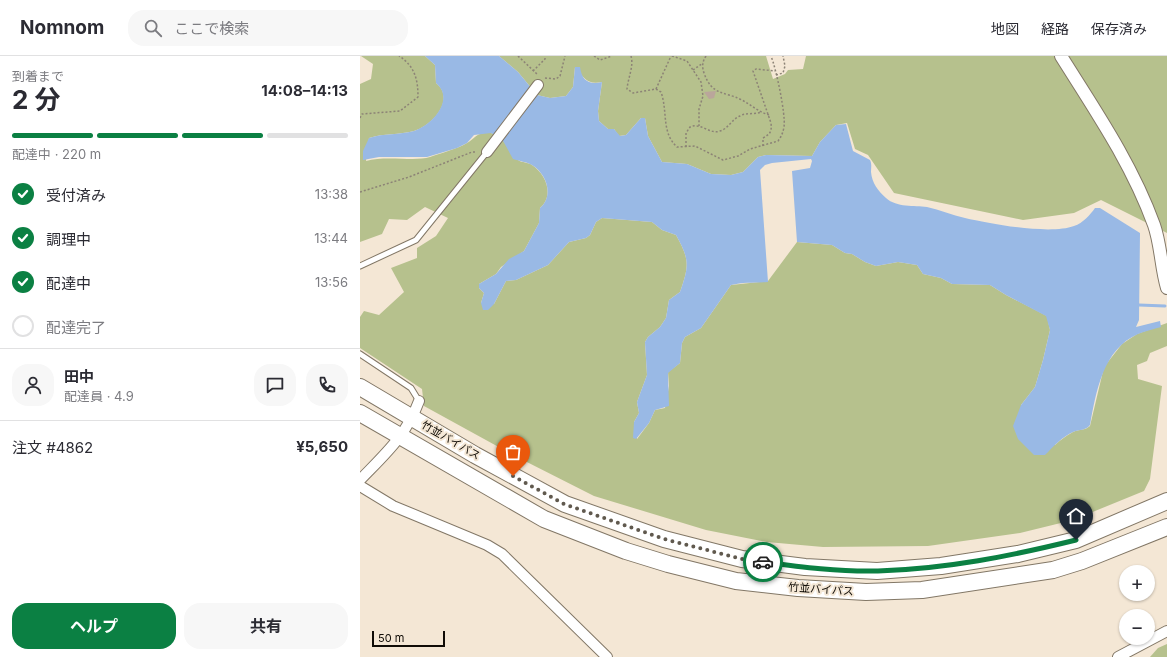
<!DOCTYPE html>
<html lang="ja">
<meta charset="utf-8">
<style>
:root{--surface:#fff;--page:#f7f7f7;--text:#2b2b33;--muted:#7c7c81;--line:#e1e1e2;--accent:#0b8043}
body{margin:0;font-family:Inter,"Noto Sans JP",sans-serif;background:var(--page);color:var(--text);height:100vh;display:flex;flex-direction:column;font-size:15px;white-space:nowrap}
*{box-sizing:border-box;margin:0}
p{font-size:13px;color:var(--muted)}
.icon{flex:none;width:22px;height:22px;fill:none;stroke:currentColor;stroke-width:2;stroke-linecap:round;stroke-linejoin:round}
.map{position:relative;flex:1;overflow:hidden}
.panel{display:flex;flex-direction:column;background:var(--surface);width:360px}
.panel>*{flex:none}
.fabs{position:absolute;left:759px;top:509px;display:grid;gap:8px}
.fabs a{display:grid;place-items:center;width:36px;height:36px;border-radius:50%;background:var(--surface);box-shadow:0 1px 3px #0004;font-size:20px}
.scale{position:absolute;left:12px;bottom:10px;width:73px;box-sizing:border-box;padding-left:4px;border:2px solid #100c06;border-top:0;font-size:11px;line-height:14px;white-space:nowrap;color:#100c06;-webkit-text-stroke:3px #f4e7d5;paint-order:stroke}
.pin{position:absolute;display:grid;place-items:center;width:34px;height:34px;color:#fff;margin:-41px -17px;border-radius:50% 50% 50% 0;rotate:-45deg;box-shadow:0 0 4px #0007}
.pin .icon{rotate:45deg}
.courier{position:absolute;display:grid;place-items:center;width:40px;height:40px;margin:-20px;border:3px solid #0b8043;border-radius:50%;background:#fff;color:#222;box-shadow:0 1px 5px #0007}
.headline em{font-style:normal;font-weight:700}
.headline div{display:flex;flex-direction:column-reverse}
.headline{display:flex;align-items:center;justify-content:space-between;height:68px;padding:0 12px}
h1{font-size:26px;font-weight:700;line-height:30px}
.bar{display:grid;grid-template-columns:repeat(4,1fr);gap:6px 4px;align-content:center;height:48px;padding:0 12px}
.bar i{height:5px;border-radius:3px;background:var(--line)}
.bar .active{background:var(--accent)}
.bar p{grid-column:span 4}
.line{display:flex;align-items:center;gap:10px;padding:0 12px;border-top:1px solid var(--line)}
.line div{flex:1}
.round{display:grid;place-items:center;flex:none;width:42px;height:42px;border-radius:16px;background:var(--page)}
ol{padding:0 12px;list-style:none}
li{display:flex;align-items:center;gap:12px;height:44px}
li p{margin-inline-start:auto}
li .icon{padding:4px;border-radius:50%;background:var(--accent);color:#fff;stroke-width:4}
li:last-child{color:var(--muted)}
li i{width:22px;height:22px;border:2px solid var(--line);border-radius:50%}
.cta{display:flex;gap:8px;margin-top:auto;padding:8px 12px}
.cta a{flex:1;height:46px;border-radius:16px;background:var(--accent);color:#fff;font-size:16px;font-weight:700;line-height:46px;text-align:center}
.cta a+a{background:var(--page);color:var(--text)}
header{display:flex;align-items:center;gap:24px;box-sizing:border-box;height:56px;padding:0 20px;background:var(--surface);border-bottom:1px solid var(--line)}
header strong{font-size:19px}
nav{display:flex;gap:22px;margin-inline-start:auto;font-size:14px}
.search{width:280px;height:36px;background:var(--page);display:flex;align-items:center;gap:10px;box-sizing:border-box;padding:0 14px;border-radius:16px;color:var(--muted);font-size:15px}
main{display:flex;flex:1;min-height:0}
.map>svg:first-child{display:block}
</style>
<header>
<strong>Nomnom</strong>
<div class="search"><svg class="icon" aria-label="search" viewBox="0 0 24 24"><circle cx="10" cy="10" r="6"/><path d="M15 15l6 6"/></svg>ここで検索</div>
<nav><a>地図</a><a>経路</a><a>保存済み</a></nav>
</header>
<main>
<section class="panel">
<div class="headline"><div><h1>2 分</h1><p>到着まで</p></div><em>14:08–14:13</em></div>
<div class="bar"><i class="active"></i><i class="active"></i><i class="active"></i><i></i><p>配達中 · 220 m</p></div>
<ol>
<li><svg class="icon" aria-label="check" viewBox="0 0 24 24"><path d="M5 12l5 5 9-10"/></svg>受付済み<p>13:38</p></li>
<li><svg class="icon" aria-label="check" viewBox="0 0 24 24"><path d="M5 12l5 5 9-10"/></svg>調理中<p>13:44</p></li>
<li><svg class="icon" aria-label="check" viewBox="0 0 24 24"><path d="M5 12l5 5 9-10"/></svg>配達中<p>13:56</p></li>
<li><i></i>配達完了</li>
</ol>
<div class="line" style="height:72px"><a class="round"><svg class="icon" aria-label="person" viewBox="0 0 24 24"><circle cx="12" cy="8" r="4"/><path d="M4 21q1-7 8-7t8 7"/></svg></a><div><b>田中</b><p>配達員 · 4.9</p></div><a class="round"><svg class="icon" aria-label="chat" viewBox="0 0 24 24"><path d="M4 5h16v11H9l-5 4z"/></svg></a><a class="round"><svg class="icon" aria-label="phone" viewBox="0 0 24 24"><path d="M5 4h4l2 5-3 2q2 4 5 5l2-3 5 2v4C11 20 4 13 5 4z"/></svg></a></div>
<div class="line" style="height:52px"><div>注文 #4862</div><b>¥5,650</b></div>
<div class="cta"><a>ヘルプ</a><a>共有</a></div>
</section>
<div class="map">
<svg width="807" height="601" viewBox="0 0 807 601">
<rect width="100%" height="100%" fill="#f4e7d5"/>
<g fill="#b6c18d">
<path d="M1 0H65L75 9 76 27C96 43 73 69 54 75 39 79 24 77 9 82L6 105C27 99 54 106 70 101 81 97 97 93 107 87 115 82 118 75 131 77 144 80 150 95 158 104 162 107 168 106 172 109 187 119 194 140 180 152L179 167 164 195 141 211 136 218 119 228V232L124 237 121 247 134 248 146 225 156 224 188 209 209 186 226 182 230 179 236 166 242 162 292 166 302 174 316 179C330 204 329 210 320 236L309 244 306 262 300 271 288 281 285 286 287 319 277 346 279 357 274 366 277 383 289 367 295 354 305 352 309 330 308 316 320 307 322 287 325 281 341 272 371 229 408 225 437 186 472 189 485 197 492 198 505 206 516 210 538 206 557 209 563 218 581 222 592 228 630 229 646 239 687 260 690 274 683 304 675 331 661 349 695 389C700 384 706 380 713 376 720 373 724 375 730 370L744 311 762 288 777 278 807 267V290L790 297 787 305 777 309 778 323 802 330 790 423 784 435 713 464 660 477 568 490 463 491 407 486 346 474 234 440 155 400 64 350 62 333 0 292V261L4 255 19 259 44 236 31 212 57 202V192L76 180 88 162 65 151 47 164 29 163 22 178 0 186V28L11 23 13 8Z"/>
<path d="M139 0H406L413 23 425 18 428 14 443 13 446 0H807V177L741 144 714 157 663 164 534 137 508 99 495 93 487 67 476 69 460 86 452 100 406 99 398 101 383 116 371 119 351 118 327 108 302 106 288 80 285 62H281L266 79 259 80 254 73H248L239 65 238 55 242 26C227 29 224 22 215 11L213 31 206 40 190 42 177 39 158 16Z"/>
<polygon points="807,588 807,601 790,601 798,592"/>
</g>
<path fill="#99b9e5" d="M65 0H139L158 16 177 39 190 42 206 40 213 31 215 11H220C222 25 229 29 242 26L238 55 239 65 248 73H254L260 80 266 79 281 62H285L288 80 302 106 327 108 351 118 371 119 383 116 398 101 406 99 452 100 460 86 476 69 486 68 493 95 510 104C512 108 511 112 511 116 512 127 518 135 526 142 537 152 554 149 567 151 580 154 592 159 605 162 631 168 690 179 714 170 723 167 730 159 735 152H740L780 177 779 264 776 271 800 265 801 271C794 273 785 275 778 278 743 293 736 336 730 369 725 375 720 373 713 376 702 381 694 390 685 399H674L658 383 653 370 661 349 675 331 683 304 690 274 686 260 646 239 630 229 592 228 581 222 563 218 557 209 538 206 516 210 505 206 492 198 485 197 472 189 437 186 432 115 450 112 452 105 451 103 412 107 405 109 400 114 408 226C395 227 383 226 371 229L341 272 325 281 322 287 320 307 308 317 309 350 295 354 289 367 276 383 273 382 274 366 279 357 277 346 287 319 285 286 288 281 300 271 306 262 309 244 320 236C329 210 330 204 316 179L302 174 292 166 242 162 236 166 230 179 226 182 209 186 188 209 156 224 146 225 134 248 128 254H123L121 247 124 237 119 232V228L136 218 149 203 164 195 179 167 180 152C194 140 187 118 172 109 167 106 159 105 153 103L142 83 131 77 114 79 107 87 97 92 67 101H19L3 104V95L9 82C24 77 39 79 54 75 73 69 95 43 76 27L75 9Z"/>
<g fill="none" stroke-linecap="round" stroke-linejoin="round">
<polyline stroke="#99b9e5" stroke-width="3" points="779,249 805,250"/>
</g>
<polygon fill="#baa69b" points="356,35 354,42 349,43 344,36"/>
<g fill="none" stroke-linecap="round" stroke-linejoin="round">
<defs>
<g id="service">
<polyline points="0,210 56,184 127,96"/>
<polyline points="0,298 51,332 59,345"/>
</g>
<g id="minor">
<polyline points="127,96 178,29"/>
<path d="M0 424C25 398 46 380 59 345"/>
<polyline points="0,430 33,450 127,489 142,498 247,601"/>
<polyline points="758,601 807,575"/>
</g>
<path id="tertiary" d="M701 0C735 54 772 108 794 169 801 189 801 212 807 232"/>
<g id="trunk">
<polyline points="0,331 115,399 205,448 304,483 382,503 445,511 517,515 581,510 658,498 716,484 807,445"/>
<polyline points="0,357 184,463 266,495 308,508 376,525 438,532 506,536 562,534 693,514 722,505 807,471"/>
</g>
</defs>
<use href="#service" stroke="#827766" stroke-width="7"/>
<use href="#minor" stroke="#827766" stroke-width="12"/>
<use href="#tertiary" stroke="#827766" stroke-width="14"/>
<use href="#trunk" stroke="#827766" stroke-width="18"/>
<g stroke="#8c8376" stroke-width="1.5" stroke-dasharray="2 2" stroke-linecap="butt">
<polyline points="158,0 178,19"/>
<polyline points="234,0 240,4 252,0"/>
<path d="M271 0C274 10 268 22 267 33L273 37 296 33 301 36C308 56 301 76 317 91L335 90 363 104 378 100 390 93 418 85C421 81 423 77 424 71 426 59 416 12 411 0"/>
<polyline points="312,0 327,5 341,26 343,40 339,53 339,70"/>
<path d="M346 0C342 6 342 11 344 17 352 40 364 35 382 44 391 49 399 56 409 59"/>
<polyline points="333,14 343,7"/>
<polyline points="173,15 185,3 185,0"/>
<polyline points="416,19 423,17 425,10 423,0"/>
<polyline points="185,22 196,23 200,20 205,0"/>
<polyline points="296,33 311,0"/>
<path d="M0 62 2 58 40 55 58 41C58 24 55 10 39 0"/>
<path d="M403 90V82C410 78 412 76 411 67L393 15 396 13 415 15"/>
<path d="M326 91V77L330 71C341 66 350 79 360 75 368 73 372 63 380 60 386 56 394 59 401 56"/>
<polyline points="0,136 49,121 112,96 117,96"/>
</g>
<use href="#service" stroke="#fff" stroke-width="5"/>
<use href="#minor" stroke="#fff" stroke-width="10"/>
<use href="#tertiary" stroke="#fff" stroke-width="12"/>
<use href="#trunk" stroke="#fff" stroke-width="16"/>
</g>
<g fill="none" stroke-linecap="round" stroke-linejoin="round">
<polyline stroke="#60594e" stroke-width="4" stroke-dasharray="0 7.2" points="153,420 204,448 304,483 382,503 403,506"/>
<path stroke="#0b8043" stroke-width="5" d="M403 506C441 511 480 516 518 515 586 513 651 500 716 484"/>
</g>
<g text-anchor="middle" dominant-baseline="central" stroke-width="4" stroke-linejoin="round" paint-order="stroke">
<g font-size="11" fill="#100c06" stroke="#f4e7d5">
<text transform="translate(91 384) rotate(30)">竹並バイパス</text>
<text transform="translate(461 533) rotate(4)">竹並バイパス</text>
</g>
</g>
</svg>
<div class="fabs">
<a>+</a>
<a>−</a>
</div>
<div class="scale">50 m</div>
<div class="pin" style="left:153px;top:420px;background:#ea580c"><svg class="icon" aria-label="bag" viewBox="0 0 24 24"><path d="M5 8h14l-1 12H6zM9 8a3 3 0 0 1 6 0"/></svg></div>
<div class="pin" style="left:716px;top:484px;background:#1f2937"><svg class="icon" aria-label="home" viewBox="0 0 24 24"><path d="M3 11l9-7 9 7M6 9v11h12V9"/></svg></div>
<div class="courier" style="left:403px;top:506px"><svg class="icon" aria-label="car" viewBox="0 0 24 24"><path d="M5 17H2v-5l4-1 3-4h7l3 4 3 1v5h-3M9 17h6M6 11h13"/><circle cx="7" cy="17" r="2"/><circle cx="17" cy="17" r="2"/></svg></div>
</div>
</main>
